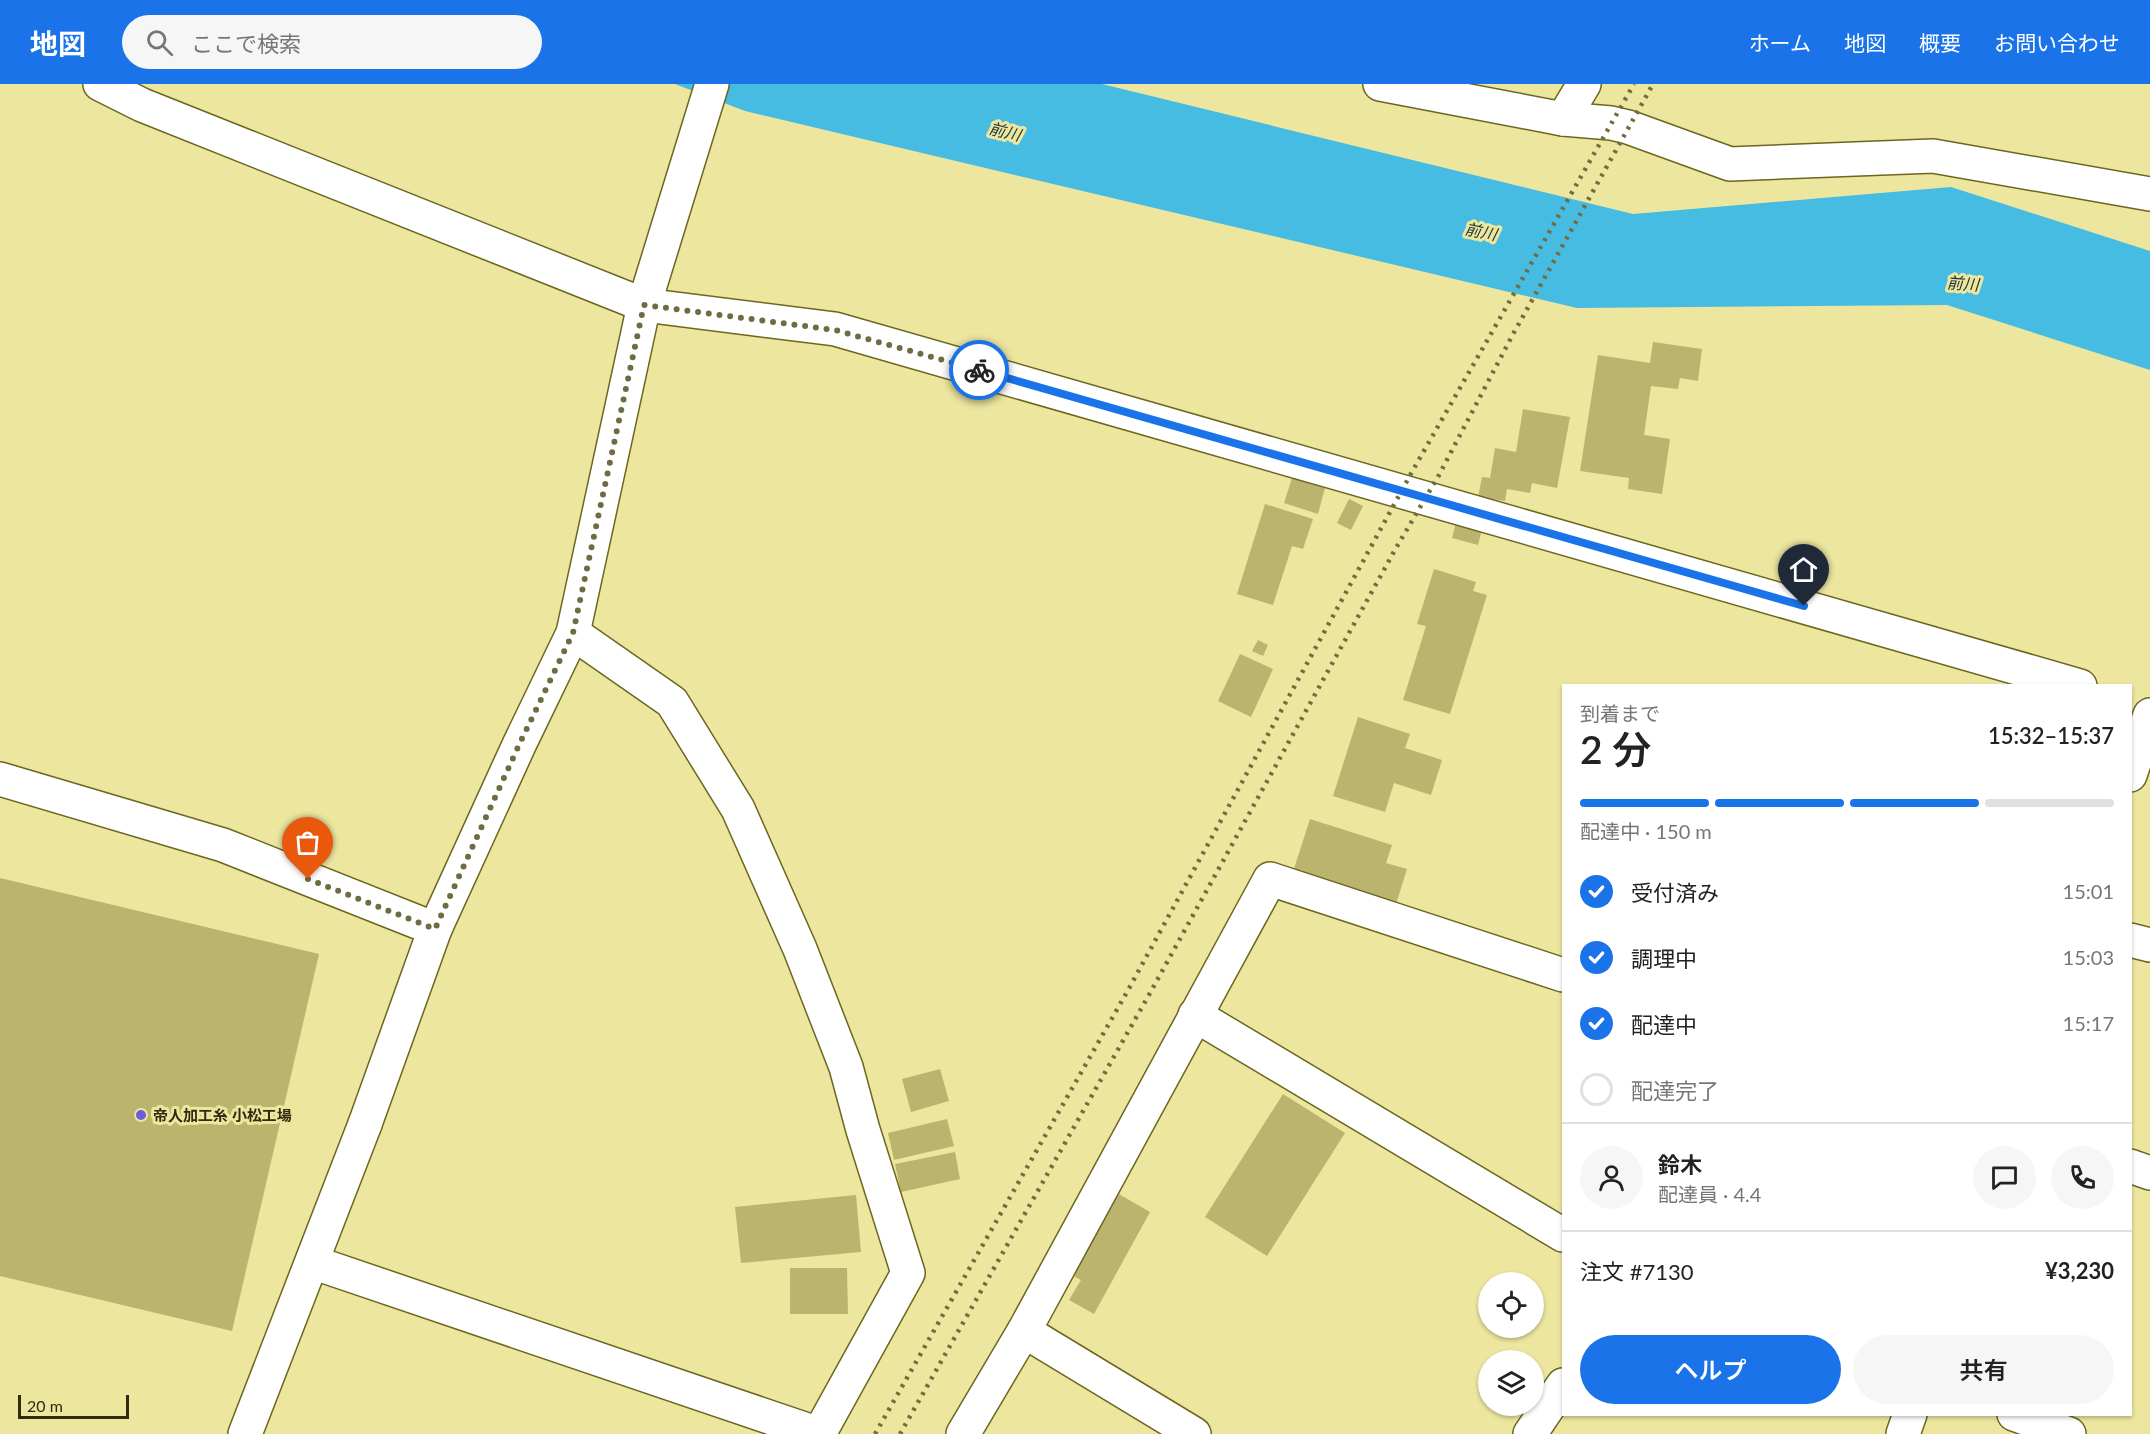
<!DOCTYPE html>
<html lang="ja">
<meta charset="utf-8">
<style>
:root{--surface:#fff;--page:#f6f6f6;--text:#222;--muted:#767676;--line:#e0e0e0;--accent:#1a73e8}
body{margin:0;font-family:Lato,"Noto Sans JP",sans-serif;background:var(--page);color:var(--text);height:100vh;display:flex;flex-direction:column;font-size:22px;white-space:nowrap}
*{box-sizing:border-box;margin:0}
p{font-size:20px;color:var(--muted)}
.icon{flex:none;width:33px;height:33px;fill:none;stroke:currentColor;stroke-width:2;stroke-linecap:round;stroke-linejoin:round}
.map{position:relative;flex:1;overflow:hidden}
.panel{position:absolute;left:1562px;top:600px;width:570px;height:732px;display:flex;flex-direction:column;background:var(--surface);border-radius:0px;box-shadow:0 2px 4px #0004}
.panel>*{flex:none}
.buttons{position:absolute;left:1478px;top:1188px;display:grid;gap:12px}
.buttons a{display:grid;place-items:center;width:66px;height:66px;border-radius:50%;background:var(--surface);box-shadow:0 2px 4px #0004;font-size:30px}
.scale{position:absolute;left:18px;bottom:15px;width:111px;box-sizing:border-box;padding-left:6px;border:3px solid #2e2b0e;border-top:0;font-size:16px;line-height:21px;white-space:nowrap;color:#2e2b0e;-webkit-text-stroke:4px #ece69f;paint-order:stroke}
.pin{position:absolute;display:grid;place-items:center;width:51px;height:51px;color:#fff;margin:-62px -26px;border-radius:50% 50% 50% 0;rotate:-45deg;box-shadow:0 0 6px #0007}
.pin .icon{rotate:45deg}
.courier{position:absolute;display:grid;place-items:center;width:60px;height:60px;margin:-30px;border:4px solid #1a73e8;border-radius:50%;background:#fff;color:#222;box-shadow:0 2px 8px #0007}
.head em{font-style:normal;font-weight:600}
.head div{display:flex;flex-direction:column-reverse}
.head{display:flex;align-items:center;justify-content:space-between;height:102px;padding:0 18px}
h1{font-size:39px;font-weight:600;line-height:45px}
.bar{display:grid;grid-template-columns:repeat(4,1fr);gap:9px 6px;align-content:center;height:72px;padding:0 18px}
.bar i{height:8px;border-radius:4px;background:var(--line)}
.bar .active{background:var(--accent)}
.bar p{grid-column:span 4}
.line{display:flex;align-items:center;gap:15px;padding:0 18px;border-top:2px solid var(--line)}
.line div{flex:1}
.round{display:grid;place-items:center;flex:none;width:63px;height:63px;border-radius:32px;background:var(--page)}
ol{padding:0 18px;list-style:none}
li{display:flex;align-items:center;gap:18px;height:66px}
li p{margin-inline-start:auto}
li .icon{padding:6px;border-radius:50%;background:var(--accent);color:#fff;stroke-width:4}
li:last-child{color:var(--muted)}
li i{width:33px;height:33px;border:3px solid var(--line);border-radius:50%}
.cta{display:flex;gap:12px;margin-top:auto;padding:12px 18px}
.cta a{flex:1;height:69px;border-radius:36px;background:var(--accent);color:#fff;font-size:24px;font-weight:600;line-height:69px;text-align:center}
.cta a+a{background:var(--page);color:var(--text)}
header{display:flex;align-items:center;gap:36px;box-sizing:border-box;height:84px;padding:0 30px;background:var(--accent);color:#fff}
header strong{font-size:28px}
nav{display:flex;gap:33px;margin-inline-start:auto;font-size:21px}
.search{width:420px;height:54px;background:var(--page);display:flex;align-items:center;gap:15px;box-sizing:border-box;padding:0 21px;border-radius:33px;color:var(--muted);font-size:22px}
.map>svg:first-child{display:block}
</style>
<header>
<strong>地図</strong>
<div class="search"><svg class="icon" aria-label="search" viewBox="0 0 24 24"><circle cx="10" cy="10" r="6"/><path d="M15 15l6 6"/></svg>ここで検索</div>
<nav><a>ホーム</a><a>地図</a><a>概要</a><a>お問い合わせ</a></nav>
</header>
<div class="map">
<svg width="2150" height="1350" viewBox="0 0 2150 1350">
<rect width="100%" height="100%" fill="#ece69f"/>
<polygon fill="#46bce3" points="675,0 1102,0 1633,130 1951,103 2150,167 2150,286 1947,221 1577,224 745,27"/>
<g fill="#bab46f">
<polygon points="1653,258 1702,265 1698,297 1680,294 1678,305 1651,302 1644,351 1670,355 1662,410 1628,405 1629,394 1580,387 1598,271 1650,279"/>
<polygon points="1523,325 1570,333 1557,404 1532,399 1530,409 1507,405 1505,417 1478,413 1482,393 1490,394 1495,364 1516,368"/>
<polygon points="1292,394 1325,404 1318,430 1284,419"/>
<polygon points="1349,415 1363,422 1351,446 1337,439"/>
<polygon points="1265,420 1313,435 1303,465 1292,462 1273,521 1237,510"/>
<polygon points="1456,438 1482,445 1478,461 1452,454"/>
<polygon points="1434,485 1476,498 1473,507 1487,511 1450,630 1403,616 1426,542 1417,540"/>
<polygon points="1258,556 1268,561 1263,572 1252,567"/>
<polygon points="1240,570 1273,585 1251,633 1218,617"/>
<polygon points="1358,633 1410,650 1405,664 1442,676 1431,711 1394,699 1385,728 1333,712"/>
<polygon points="1310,735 1392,761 1386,779 1407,785 1396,820 1293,788"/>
<polygon points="0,794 319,870 232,1247 0,1192"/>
<polygon points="940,985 949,1017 911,1028 902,995"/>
<polygon points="1283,1010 1345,1049 1267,1172 1205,1133"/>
<polygon points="947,1035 954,1062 894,1076 888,1049"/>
<polygon points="955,1068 960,1095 901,1108 895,1080"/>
<polygon points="1112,1106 1150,1128 1094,1230 1069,1216 1081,1196 1066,1188"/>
<polygon points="856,1111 861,1168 741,1179 735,1123"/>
<polygon points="790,1184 847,1184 848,1230 790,1230"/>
</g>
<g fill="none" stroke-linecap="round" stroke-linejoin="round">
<defs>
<g id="minor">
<polyline points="100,0 142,21 644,221 835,245 2080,602"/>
<polyline points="1380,0 1563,35 1611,39 1628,43 1730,80 1933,72 2150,110"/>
<polyline points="1563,35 1584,0"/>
<polyline points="2130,691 2150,631"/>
<polyline points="0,695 223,761 435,845"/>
<polyline points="2130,856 2150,861"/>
<polyline points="1195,931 1563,1151"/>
<polyline points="365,1040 435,845 519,661 573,549 644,221 712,0"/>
<polyline points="2130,1082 2150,1089"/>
<polyline points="312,1178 819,1350 908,1189 863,1046 846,983 800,865 738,725 672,618 573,549"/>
<polyline points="1024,1247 1194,1350"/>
<polyline points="2014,1330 2069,1350"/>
<polyline points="963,1350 1024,1247 1270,795 1563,891"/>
<polyline points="1530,1350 1563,1301"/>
<polyline points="1903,1350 1910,1330"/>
</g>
<polyline id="tertiary" points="245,1350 365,1040"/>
</defs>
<use href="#minor" stroke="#6c661f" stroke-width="36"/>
<use href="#tertiary" stroke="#6c661f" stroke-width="36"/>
<use href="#minor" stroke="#fff" stroke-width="33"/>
<use href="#tertiary" stroke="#fff" stroke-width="33"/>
<g stroke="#716d41" stroke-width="4.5" stroke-dasharray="3 6" stroke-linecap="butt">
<polyline points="875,1350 1127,908 1413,386 1634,0"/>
<polyline points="900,1350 1150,909 1396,464 1439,391 1512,252 1653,0"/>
</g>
</g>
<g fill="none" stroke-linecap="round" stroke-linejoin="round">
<polyline stroke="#706c41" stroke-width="6" stroke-dasharray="0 10.8" points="308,795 435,845 519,661 573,549 644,221 835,246 979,286"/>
<polyline stroke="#1a73e8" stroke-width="8" points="979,286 1804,522"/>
</g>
<circle fill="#6c5ed8" stroke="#ece69f" stroke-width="2" cx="141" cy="1031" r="6"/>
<g text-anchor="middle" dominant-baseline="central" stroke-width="6" stroke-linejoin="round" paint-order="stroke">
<g font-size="15" font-weight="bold" fill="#2e2b0e" stroke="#ece69f" text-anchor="start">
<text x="153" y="1031">帝人加工糸 小松工場</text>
</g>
<g font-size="16" font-style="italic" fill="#1c3038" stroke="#ece69f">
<text transform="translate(1005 47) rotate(14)">前川</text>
<text transform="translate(1481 147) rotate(12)">前川</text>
<text transform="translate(1963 199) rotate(4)">前川</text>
</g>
</g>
</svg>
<div class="buttons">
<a><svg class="icon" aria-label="locate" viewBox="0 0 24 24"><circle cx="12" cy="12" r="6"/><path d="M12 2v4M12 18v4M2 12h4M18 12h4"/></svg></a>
<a><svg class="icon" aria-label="layers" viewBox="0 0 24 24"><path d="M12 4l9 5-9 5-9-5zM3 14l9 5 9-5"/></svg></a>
</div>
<div class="scale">20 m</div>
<div class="pin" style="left:308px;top:795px;background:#ea580c"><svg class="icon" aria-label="bag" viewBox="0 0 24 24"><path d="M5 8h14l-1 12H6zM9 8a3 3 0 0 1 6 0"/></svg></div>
<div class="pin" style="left:1804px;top:522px;background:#1f2937"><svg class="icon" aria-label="home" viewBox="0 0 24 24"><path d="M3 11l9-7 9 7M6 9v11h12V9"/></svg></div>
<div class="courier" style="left:979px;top:286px"><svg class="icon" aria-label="bike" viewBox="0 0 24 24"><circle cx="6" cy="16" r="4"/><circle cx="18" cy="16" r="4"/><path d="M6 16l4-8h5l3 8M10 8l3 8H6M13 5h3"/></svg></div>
<section class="panel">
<div class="head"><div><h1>2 分</h1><p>到着まで</p></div><em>15:32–15:37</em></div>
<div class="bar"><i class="active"></i><i class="active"></i><i class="active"></i><i></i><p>配達中 · 150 m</p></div>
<ol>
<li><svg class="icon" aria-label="check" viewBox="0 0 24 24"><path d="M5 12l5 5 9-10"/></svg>受付済み<p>15:01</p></li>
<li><svg class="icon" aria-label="check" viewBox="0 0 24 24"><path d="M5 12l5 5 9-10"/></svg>調理中<p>15:03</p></li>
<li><svg class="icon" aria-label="check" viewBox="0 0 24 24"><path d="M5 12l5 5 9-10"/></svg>配達中<p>15:17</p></li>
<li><i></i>配達完了</li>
</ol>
<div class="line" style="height:108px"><a class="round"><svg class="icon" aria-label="person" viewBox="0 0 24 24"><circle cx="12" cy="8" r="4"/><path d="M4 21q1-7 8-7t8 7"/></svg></a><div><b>鈴木</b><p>配達員 · 4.4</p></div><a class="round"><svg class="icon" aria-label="chat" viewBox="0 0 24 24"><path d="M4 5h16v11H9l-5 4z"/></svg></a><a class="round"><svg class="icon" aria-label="phone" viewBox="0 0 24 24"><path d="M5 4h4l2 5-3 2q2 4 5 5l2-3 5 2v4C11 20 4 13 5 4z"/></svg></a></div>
<div class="line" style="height:78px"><div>注文 #7130</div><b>¥3,230</b></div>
<div class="cta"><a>ヘルプ</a><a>共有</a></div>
</section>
</div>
